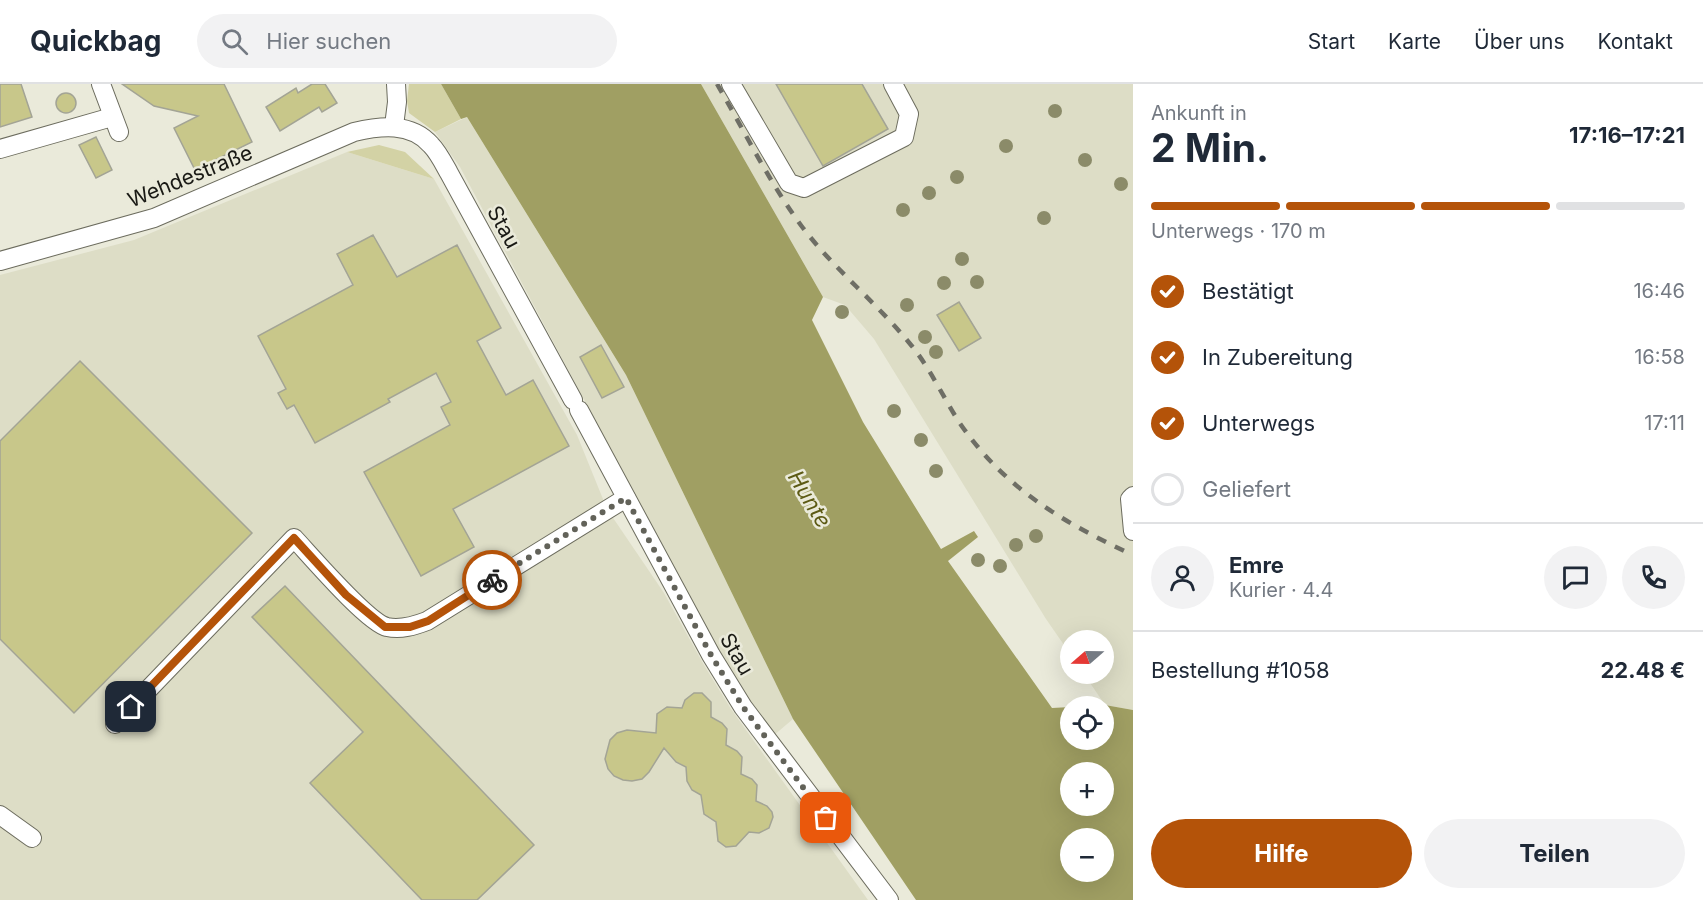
<!DOCTYPE html>
<html lang="de">
<meta charset="utf-8">
<style>
:root{--surface:#fff;--page:#f2f2f3;--text:#1f2937;--muted:#747a83;--line:#e0e1e3;--accent:#b45309}
body{margin:0;font-family:Inter,sans-serif;background:var(--page);color:var(--text);height:100vh;display:flex;flex-direction:column;font-size:22px;white-space:nowrap}
*{box-sizing:border-box;margin:0}
p{font-size:20px;color:var(--muted)}
.icon{flex:none;width:33px;height:33px;fill:none;stroke:currentColor;stroke-width:2;stroke-linecap:round;stroke-linejoin:round}
.map{position:relative;flex:1;overflow:hidden}
.panel{display:flex;flex-direction:column;background:var(--surface);width:570px}
.panel>*{flex:none}
.needle{width:39px;rotate:250deg}
.tools{position:absolute;left:1060px;top:546px;display:grid;gap:12px}
.tools a{display:grid;place-items:center;width:54px;height:54px;border-radius:50%;background:var(--surface);box-shadow:0 6px 24px #0002;font-size:30px}
.pin{position:absolute;display:grid;place-items:center;width:51px;height:51px;color:#fff;margin:-26px;border-radius:12px;box-shadow:0 3px 9px #0006}
.courier{position:absolute;display:grid;place-items:center;width:60px;height:60px;margin:-30px;border:4px solid #b45309;border-radius:50%;background:#fff;color:#222;box-shadow:0 2px 8px #0007}
.summary em{font-style:normal;font-weight:700}
.summary div{display:flex;flex-direction:column-reverse}
.summary{display:flex;align-items:center;justify-content:space-between;height:102px;padding:0 18px}
h1{font-size:39px;font-weight:700;line-height:45px}
.bar{display:grid;grid-template-columns:repeat(4,1fr);gap:9px 6px;align-content:center;height:72px;padding:0 18px}
.bar i{height:8px;border-radius:4px;background:var(--line)}
.bar .current{background:var(--accent)}
.bar p{grid-column:span 4}
.line{display:flex;align-items:center;gap:15px;padding:0 18px;border-top:2px solid var(--line)}
.line div{flex:1}
.round{display:grid;place-items:center;flex:none;width:63px;height:63px;border-radius:32px;background:var(--page)}
ol{padding:0 18px;list-style:none}
li{display:flex;align-items:center;gap:18px;height:66px}
li p{margin-inline-start:auto}
li .icon{padding:6px;border-radius:50%;background:var(--accent);color:#fff;stroke-width:4}
li:last-child{color:var(--muted)}
li i{width:33px;height:33px;border:3px solid var(--line);border-radius:50%}
.action{display:flex;gap:12px;margin-top:auto;padding:12px 18px}
.action a{flex:1;height:69px;border-radius:36px;background:var(--accent);color:#fff;font-size:24px;font-weight:700;line-height:69px;text-align:center}
.action a+a{background:var(--page);color:var(--text)}
header{display:flex;align-items:center;gap:36px;box-sizing:border-box;height:84px;padding:0 30px;background:var(--surface);border-bottom:2px solid var(--line)}
header strong{font-size:28px}
nav{display:flex;gap:33px;margin-inline-start:auto;font-size:21px}
.search{width:420px;height:54px;background:var(--page);display:flex;align-items:center;gap:15px;box-sizing:border-box;padding:0 21px;border-radius:33px;color:var(--muted);font-size:22px}
main{display:flex;flex:1;min-height:0}
.map>svg:first-child{display:block}
</style>
<header>
<strong>Quickbag</strong>
<div class="search"><svg class="icon" aria-label="search" viewBox="0 0 24 24"><circle cx="10" cy="10" r="6"/><path d="M15 15l6 6"/></svg>Hier suchen</div>
<nav><a>Start</a><a>Karte</a><a>Über uns</a><a>Kontakt</a></nav>
</header>
<main>
<div class="map">
<svg width="1133" height="816" viewBox="0 0 1133 816">
<rect width="100%" height="100%" fill="#eaeada"/>
<g fill="#ddddc6">
<polygon points="701,0 1133,0 1133,626 1105,621 1084,590 1104,590 1104,556 1071,556 1071,571 1046,535 874,255 845,221 823,213"/>
<polygon points="467,33 626,291 793,635 773,652 759,634 718,567 460,83 435,48"/>
<polygon points="347,68 434,95 577,351 607,425 664,509 704,581 731,625 868,816 0,816 0,191 134,156"/>
</g>
<g fill="#d3d2a5">
<polygon points="409,0 441,0 461,35 435,48 409,29 407,17"/>
<polygon points="379,61 405,68 434,95 347,68"/>
</g>
<path fill="#a09f63" fill-rule="evenodd" d="M441 0H701L823 213 812 236 863 338 941 465 974 447 978 453 948 477 1052 624 1071 623V656H1104V622H1077L1105 621 1133 626V816H916L793 635 626 291 467 33 461 35ZM1071 688H1104V722H1071ZM1071 754H1104V788H1071Z"/>
<g fill="#c8c78a" stroke="#a3a495" stroke-width="1.5">
<polygon points="0,0 21,0 32,33 0,43"/>
<polygon points="122,0 224,0 252,58 195,86 174,44 198,32 154,22"/>
<polygon points="312,0 325,0 337,19 322,28 319,23 280,47 266,23 296,4 298,9"/>
<polygon points="776,0 862,0 888,45 823,82"/>
<circle cx="66" cy="19" r="10"/>
<polygon points="96,53 112,86 96,94 79,61"/>
<polygon points="373,151 397,193 457,161 501,244 477,257 506,311 533,296 569,362 453,425 474,463 421,492 364,388 450,341 441,323 451,318 436,289 388,315 390,318 315,359 294,321 287,325 278,309 286,305 258,252 353,201 337,170"/>
<polygon points="959,218 981,254 959,267 937,231"/>
<polygon points="601,261 624,303 602,314 580,273"/>
<polygon points="80,277 252,449 74,629 0,555 0,357"/>
<polygon points="285,502 534,761 477,816 422,816 310,699 363,648 252,533"/>
<polygon points="694,609 702,609 711,618 711,633 722,639 727,645 726,661 737,667 742,673 741,690 752,695 757,701 756,717 767,722 772,728 773,733 769,744 759,749 749,748 736,762 726,763 718,757 716,738 704,730 701,711 692,706 687,697 686,683 676,678 664,664 649,688 642,695 632,697 623,696 614,692 608,685 605,675 610,656 617,649 627,646 656,649 657,630 667,623 682,624 685,616"/>
</g>
<g fill="none" stroke-linecap="round" stroke-linejoin="round">
<defs>
<g id="minor">
<polyline points="101,0 119,48"/>
<polyline points="731,0 789,99 804,104 904,53 909,30 893,0"/>
<polyline points="394,42 397,18 396,0"/>
<polyline points="0,65 112,33"/>
<path d="M0 177 154 134 354 48C380 42 411 38 431 61 438 68 444 80 449 89L573 316"/>
<polyline points="579,326 711,571 743,623 889,816"/>
<polyline points="1133,412 1130,415 1133,447"/>
<path d="M115 640 294 454C310 471 367 538 387 543 401 546 414 542 427 537L626 414"/>
<polyline points="0,731 32,754"/>
</g>
</defs>
<use href="#minor" stroke="#6c6c5e" stroke-width="20"/>
<use href="#minor" stroke="#fff" stroke-width="18"/>
<path stroke="#6e6e65" stroke-width="4.5" stroke-dasharray="10 10" stroke-linecap="butt" d="M717 0C745 48 770 100 803 144 835 186 878 220 911 261 930 284 943 313 959 338 1004 404 1062 438 1133 471"/>
</g>
<g fill="#8b8b69">
<circle cx="1055" cy="27" r="7"/>
<circle cx="1006" cy="62" r="7"/>
<circle cx="1085" cy="76" r="7"/>
<circle cx="957" cy="93" r="7"/>
<circle cx="1121" cy="100" r="7"/>
<circle cx="929" cy="109" r="7"/>
<circle cx="903" cy="126" r="7"/>
<circle cx="1044" cy="134" r="7"/>
<circle cx="962" cy="175" r="7"/>
<circle cx="977" cy="198" r="7"/>
<circle cx="944" cy="199" r="7"/>
<circle cx="907" cy="221" r="7"/>
<circle cx="842" cy="228" r="7"/>
<circle cx="925" cy="253" r="7"/>
<circle cx="936" cy="268" r="7"/>
<circle cx="894" cy="327" r="7"/>
<circle cx="921" cy="356" r="7"/>
<circle cx="936" cy="387" r="7"/>
<circle cx="1036" cy="452" r="7"/>
<circle cx="1016" cy="461" r="7"/>
<circle cx="978" cy="476" r="7"/>
<circle cx="1000" cy="482" r="7"/>
</g>
<g fill="none" stroke-linecap="round" stroke-linejoin="round">
<polyline stroke="#626259" stroke-width="6" stroke-dasharray="0 10.8" points="492,496 626,414 711,571 743,623 826,734"/>
<polyline stroke="#b45309" stroke-width="8" points="131,623 294,454 346,511 385,543 410,543 428,537 492,496"/>
</g>
<g text-anchor="middle" dominant-baseline="central" stroke-width="5" stroke-linejoin="round" paint-order="stroke">
<g font-size="21" fill="#191914" stroke="#eaeada">
<text transform="translate(190 92) rotate(-22)">Wehdestraße</text>
<text transform="translate(504 143) rotate(61)">Stau</text>
<text transform="translate(737 570) rotate(60)">Stau</text>
</g>
<g font-size="22" font-style="italic" fill="#5c5a14" stroke="#eaeada">
<text transform="translate(810 415) rotate(59)">Hunte</text>
</g>
</g>
</svg>
<div class="tools">
<a><svg class="needle" viewBox="-14 -14 28 28"><path d="M0-13l5 13h-10z" fill="#e53935"/><path d="M0 13l5-13h-10z" fill="#747a83"/></svg></a>
<a><svg class="icon" aria-label="locate" viewBox="0 0 24 24"><circle cx="12" cy="12" r="6"/><path d="M12 2v4M12 18v4M2 12h4M18 12h4"/></svg></a>
<a>+</a>
<a>−</a>
</div>
<div class="pin" style="left:826px;top:734px;background:#ea580c"><svg class="icon" aria-label="bag" viewBox="0 0 24 24"><path d="M5 8h14l-1 12H6zM9 8a3 3 0 0 1 6 0"/></svg></div>
<div class="pin" style="left:131px;top:623px;background:#1f2937"><svg class="icon" aria-label="home" viewBox="0 0 24 24"><path d="M3 11l9-7 9 7M6 9v11h12V9"/></svg></div>
<div class="courier" style="left:492px;top:496px"><svg class="icon" aria-label="bike" viewBox="0 0 24 24"><circle cx="6" cy="16" r="4"/><circle cx="18" cy="16" r="4"/><path d="M6 16l4-8h5l3 8M10 8l3 8H6M13 5h3"/></svg></div>
</div>
<section class="panel">
<div class="summary"><div><h1>2 Min.</h1><p>Ankunft in</p></div><em>17:16–17:21</em></div>
<div class="bar"><i class="current"></i><i class="current"></i><i class="current"></i><i></i><p>Unterwegs · 170 m</p></div>
<ol>
<li><svg class="icon" aria-label="check" viewBox="0 0 24 24"><path d="M5 12l5 5 9-10"/></svg>Bestätigt<p>16:46</p></li>
<li><svg class="icon" aria-label="check" viewBox="0 0 24 24"><path d="M5 12l5 5 9-10"/></svg>In Zubereitung<p>16:58</p></li>
<li><svg class="icon" aria-label="check" viewBox="0 0 24 24"><path d="M5 12l5 5 9-10"/></svg>Unterwegs<p>17:11</p></li>
<li><i></i>Geliefert</li>
</ol>
<div class="line" style="height:108px"><a class="round"><svg class="icon" aria-label="person" viewBox="0 0 24 24"><circle cx="12" cy="8" r="4"/><path d="M4 21q1-7 8-7t8 7"/></svg></a><div><b>Emre</b><p>Kurier · 4.4</p></div><a class="round"><svg class="icon" aria-label="chat" viewBox="0 0 24 24"><path d="M4 5h16v11H9l-5 4z"/></svg></a><a class="round"><svg class="icon" aria-label="phone" viewBox="0 0 24 24"><path d="M5 4h4l2 5-3 2q2 4 5 5l2-3 5 2v4C11 20 4 13 5 4z"/></svg></a></div>
<div class="line" style="height:78px"><div>Bestellung #1058</div><b>22.48 €</b></div>
<div class="action"><a>Hilfe</a><a>Teilen</a></div>
</section>
</main>
